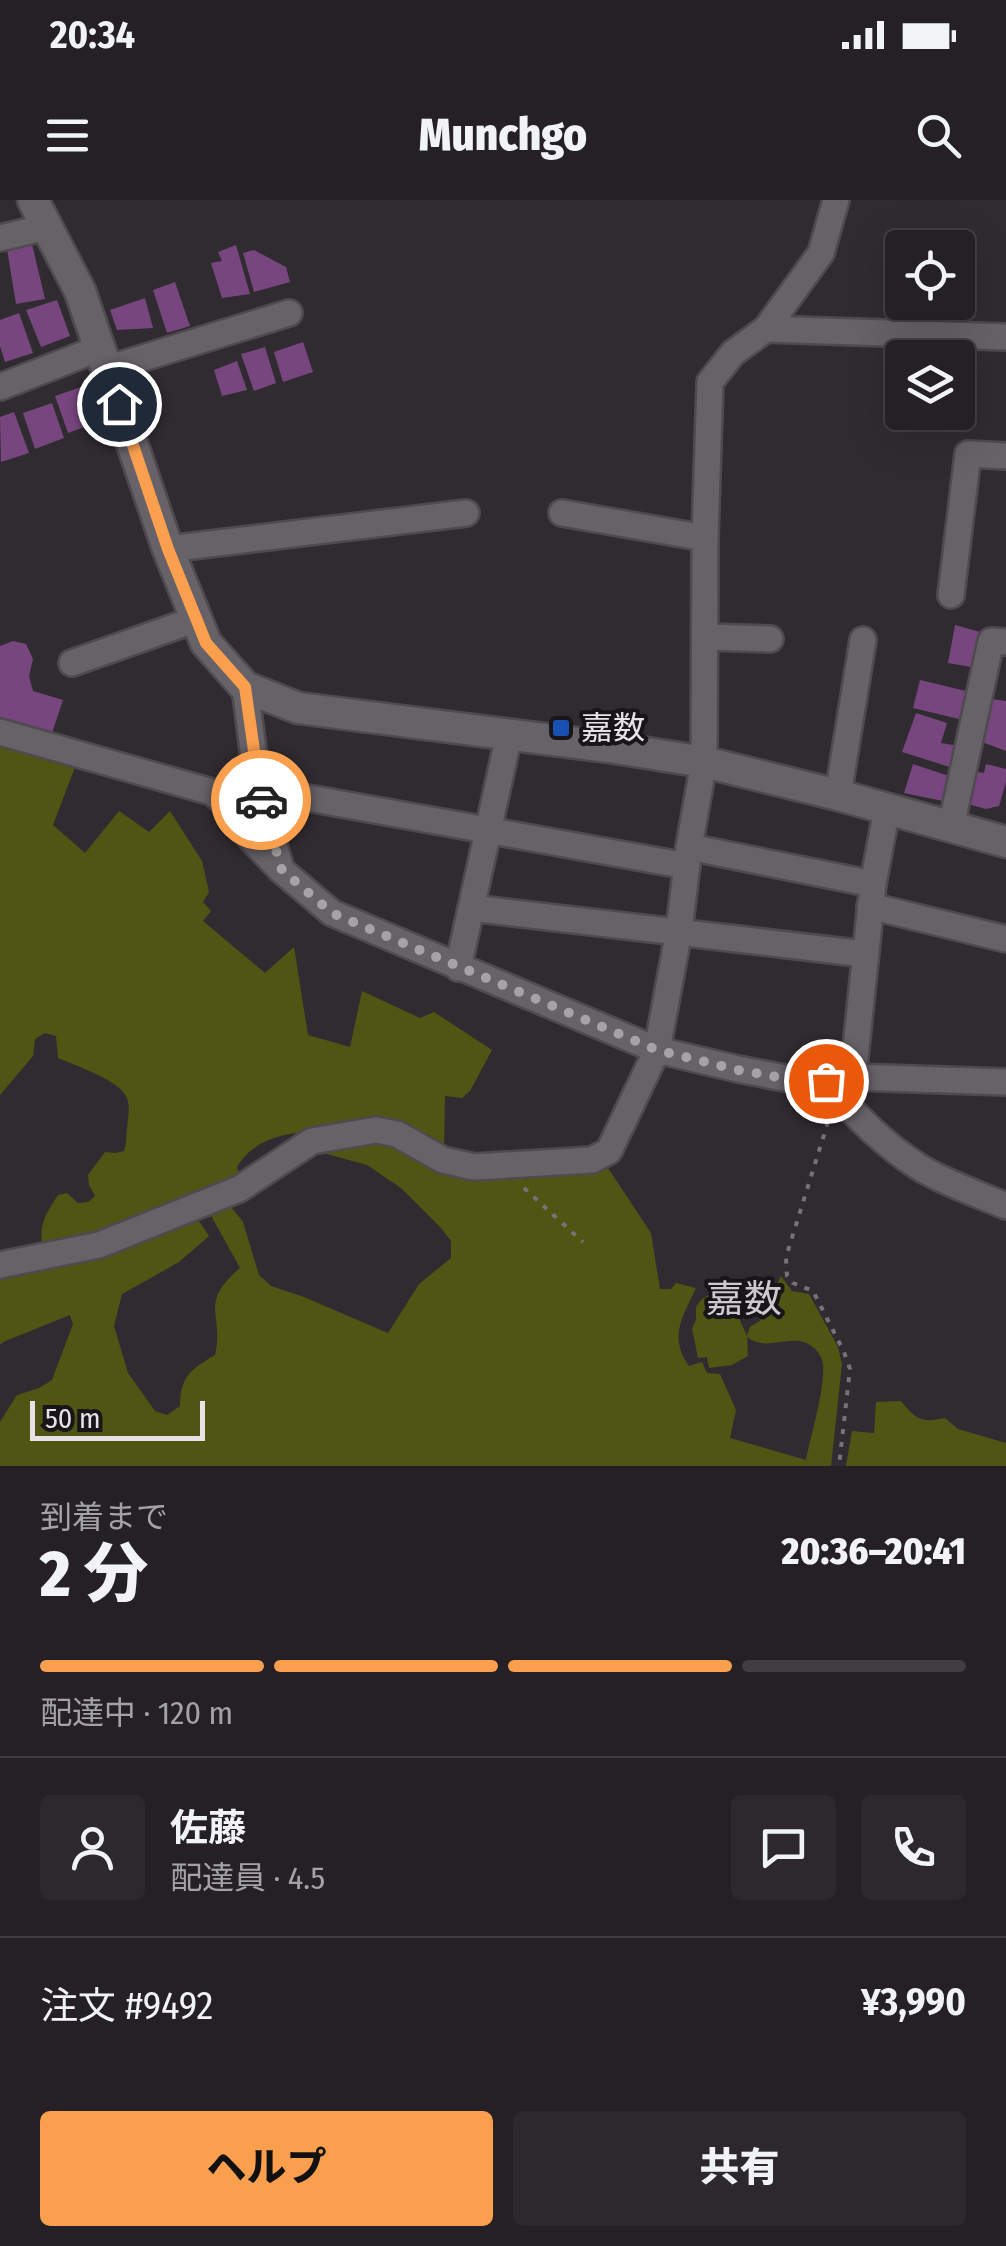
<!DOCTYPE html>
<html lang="ja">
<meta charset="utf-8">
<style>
:root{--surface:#242025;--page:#2c282d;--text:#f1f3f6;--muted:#a3a3a7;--line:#413e42;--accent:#f99f4d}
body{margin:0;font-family:"Fira Sans Condensed","Noto Sans JP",sans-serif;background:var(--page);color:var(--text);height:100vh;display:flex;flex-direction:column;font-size:38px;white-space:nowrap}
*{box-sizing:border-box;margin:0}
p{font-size:32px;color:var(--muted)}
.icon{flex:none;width:55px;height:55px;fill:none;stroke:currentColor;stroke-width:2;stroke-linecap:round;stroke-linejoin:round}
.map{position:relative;height:1266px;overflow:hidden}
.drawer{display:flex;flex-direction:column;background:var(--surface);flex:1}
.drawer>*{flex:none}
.buttons{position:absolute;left:885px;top:30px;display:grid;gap:20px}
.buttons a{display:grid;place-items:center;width:90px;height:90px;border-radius:10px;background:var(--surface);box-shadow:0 10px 40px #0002,0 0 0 2px var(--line);font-size:50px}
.scale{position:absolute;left:30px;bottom:25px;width:175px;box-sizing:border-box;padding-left:10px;border:5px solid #e6e2e6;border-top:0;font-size:28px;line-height:35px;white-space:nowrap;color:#e6e2e6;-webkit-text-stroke:8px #171517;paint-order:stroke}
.pin{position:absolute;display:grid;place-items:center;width:85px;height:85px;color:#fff;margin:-42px;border:5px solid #fff;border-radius:50%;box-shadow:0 2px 10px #0007}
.courier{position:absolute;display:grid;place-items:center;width:100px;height:100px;margin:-50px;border:8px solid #f99f4d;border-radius:50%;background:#fff;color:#222;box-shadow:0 2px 12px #0007}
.overview em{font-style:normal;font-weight:800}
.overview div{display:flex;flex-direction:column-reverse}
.overview{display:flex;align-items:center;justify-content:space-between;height:170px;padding:0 40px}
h1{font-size:65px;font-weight:800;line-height:75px}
.bar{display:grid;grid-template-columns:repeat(4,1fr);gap:15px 10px;align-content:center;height:120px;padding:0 40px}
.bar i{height:12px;border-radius:8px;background:var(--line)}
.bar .on{background:var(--accent)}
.bar p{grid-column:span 4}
.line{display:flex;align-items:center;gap:25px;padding:0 40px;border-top:2px solid var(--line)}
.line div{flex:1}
.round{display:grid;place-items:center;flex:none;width:105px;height:105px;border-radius:10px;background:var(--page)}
.button{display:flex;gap:20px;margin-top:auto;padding:20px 40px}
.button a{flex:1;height:115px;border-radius:10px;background:var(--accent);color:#111;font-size:40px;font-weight:800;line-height:115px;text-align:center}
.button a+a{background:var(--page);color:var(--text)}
.status{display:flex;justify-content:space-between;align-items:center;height:70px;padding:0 50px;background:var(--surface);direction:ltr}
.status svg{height:28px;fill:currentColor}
header{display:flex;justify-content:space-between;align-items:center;height:130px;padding:0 40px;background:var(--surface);font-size:45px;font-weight:800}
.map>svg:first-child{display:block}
</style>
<div class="status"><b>20:34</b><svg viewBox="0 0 49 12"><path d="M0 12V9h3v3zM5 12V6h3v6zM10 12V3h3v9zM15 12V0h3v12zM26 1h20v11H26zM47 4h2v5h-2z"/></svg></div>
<header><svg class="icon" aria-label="menu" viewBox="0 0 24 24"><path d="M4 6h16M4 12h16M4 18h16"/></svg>Munchgo<svg class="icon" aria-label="search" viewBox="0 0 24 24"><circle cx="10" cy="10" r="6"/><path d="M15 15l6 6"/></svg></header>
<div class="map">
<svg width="1006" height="1266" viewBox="0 0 1006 1266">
<rect width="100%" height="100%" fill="#302b31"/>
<g fill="#505514">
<path d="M0 540 77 562 53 625 85 653 119 611 149 632 170 611 202 661 209 692 203 702 211 711 203 721 265 773 294 747 308 835 350 847 362 791 420 818 434 812 492 850 470 891 462 898 445 896 444 950 453 971 606 965 651 1033 660 1089H671L676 1083 696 1088C683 1116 668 1137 689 1166L702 1162 707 1173 720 1174 736 1210 730 1238 806 1260C810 1238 828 1179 822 1160 819 1150 809 1142 799 1141 779 1139 765 1150 747 1137L748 1156 732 1165 709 1168 707 1157 698 1158 692 1128 696 1120V1107L701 1100 708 1095 722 1094 734 1107 747 1136 750 1127 760 1121 781 1076 792 1091 809 1094 838 1147 842 1164 831 1266H0V1222L17 1195 39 1188 52 1180 73 1124 70 1115 3 1142 0 1145V1074L195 1015 209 1036 179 1062 122 1094 114 1126 128 1173 155 1211 167 1215 180 1206C180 1177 191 1169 215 1155 225 1114 197 1105 240 1068L208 1010 228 1003 243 1022 259 1075 271 1086 304 1097 388 1133 419 1084 451 1058V1041L441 1028 401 988 367 965 323 953 315 932C286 932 253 939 237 967L241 978 152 1016 43 1050C38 1026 45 1015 58 995L67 993 78 1003 88 1002 95 996 89 985 88 975 105 952 115 953 124 951C127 942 126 937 127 928 128 917 131 906 126 896 118 880 75 865 58 858L56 836 45 833 35 839 33 856 0 895Z"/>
<path d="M901 1201C916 1220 922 1223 945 1218L958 1229 1006 1243V1266H846L852 1231 874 1233 876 1202Z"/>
</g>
<g fill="#78467e">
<polygon points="32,44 45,99 16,104 7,49"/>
<polygon points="236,45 250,94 222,98 211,63 222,61 218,52"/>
<polygon points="254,50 286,67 290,82 254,92 243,53"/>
<polygon points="175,82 190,126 167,133 153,90"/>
<polygon points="145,98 153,128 117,130 110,110"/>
<polygon points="57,100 70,136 41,147 26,110"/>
<polygon points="19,113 33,153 5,162 0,146 0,120"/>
<polygon points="303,142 313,172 283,182 274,152"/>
<polygon points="265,147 276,183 254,191 241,154"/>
<polygon points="237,161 247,190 222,196 214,170"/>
<polygon points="84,186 95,223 68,233 55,196"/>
<polygon points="52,203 64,238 35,249 23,213"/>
<polygon points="14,212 29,253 1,262 0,217"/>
<polygon points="955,425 984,433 977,468 948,463"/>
<polygon points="13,441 26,444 33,459 29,476 33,491 63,500 51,536 0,521 0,446"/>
<polygon points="920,480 966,491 959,519 913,508"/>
<polygon points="992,499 1006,501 1006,551 982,542"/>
<polygon points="916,513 947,523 941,543 959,546 953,568 902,552"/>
<polygon points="913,564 949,576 943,601 904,593"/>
<polygon points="986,564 1006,569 1006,582 999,606 986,609 964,603 972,571 984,573"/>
</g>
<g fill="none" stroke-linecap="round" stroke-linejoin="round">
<defs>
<g id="street">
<polyline points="0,38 46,27"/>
<polyline points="766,129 1006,137"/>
<polyline points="107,169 289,113"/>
<polyline points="0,187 100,148"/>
<polyline points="562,313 705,338"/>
<polyline points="168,349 466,313"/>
<polyline points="951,395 968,254 1006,256"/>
<polyline points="705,437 770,439"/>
<polyline points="72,463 197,419"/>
<polyline points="245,487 258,589 280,666"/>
<polyline points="0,532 212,592 226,604 252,640 281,670 332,713 657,850 738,869 800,881 826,881 853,877 1006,882"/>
<polyline points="258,589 687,666"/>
<polyline points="838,595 863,440"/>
<polyline points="951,627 991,441 1006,442"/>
<polyline points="689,647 873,684"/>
<polyline points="870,706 1006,739"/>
<polyline points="471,708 865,754"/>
<polyline points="458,768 509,535"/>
<polyline points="853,877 873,684 887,609"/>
<path d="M826 881C853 914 883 944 919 967 945 983 978 994 1006 1006"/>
<polyline points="0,1065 99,1045 239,989 312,941 376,930 397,934 443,960 474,967 592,960 609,951 657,850 679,731 689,647 704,562 705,338 710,182 733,153 766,129 821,53 836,0"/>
</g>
<polyline id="secondary" points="33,0 80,91 168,349 206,443 245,487 298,508 609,547 704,562 838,595 1006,642"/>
</defs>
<use href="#street" stroke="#4e4a4e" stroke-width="30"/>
<use href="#secondary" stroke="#4e4a4e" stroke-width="35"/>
<g stroke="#767277" stroke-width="4" stroke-dasharray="5 8" stroke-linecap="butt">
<polyline points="828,922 786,1057 787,1076 793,1083 813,1091 844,1152 850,1169 839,1266"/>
<polyline points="524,988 583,1042"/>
</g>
<use href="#street" stroke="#676168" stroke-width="25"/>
<use href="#secondary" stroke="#676168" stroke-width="30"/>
</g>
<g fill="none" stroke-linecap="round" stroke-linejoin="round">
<polyline stroke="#a6a2a7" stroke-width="10" stroke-dasharray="0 18" points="261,600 282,670 332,713 657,850 738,870 800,881 826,881"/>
<polyline stroke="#f99f4d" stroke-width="12" points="119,204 168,349 206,443 245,487 261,600"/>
</g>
<rect fill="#1a4fb4" stroke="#171517" stroke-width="4" x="551" y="518" width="20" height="20" rx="5"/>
<g text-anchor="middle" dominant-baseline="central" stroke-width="8" stroke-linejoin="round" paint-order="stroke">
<g font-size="32" fill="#e6e2e6" stroke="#171517" text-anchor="start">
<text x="581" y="528">嘉数</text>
</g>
<g font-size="38" fill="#cec8cf" stroke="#171517">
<text x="744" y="1099">嘉数</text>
</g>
</g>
</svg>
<div class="buttons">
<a><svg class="icon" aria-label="locate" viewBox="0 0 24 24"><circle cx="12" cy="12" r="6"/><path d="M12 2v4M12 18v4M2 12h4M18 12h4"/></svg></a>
<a><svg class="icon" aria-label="layers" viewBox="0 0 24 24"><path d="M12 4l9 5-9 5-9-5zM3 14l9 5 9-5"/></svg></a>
</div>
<div class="scale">50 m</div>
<div class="pin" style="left:826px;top:881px;background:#ea580c"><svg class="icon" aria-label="bag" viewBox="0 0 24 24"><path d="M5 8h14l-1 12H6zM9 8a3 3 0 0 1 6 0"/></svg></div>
<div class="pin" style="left:119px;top:204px;background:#1f2937"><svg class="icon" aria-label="home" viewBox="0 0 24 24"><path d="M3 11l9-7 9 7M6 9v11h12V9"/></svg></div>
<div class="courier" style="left:261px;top:600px"><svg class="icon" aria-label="car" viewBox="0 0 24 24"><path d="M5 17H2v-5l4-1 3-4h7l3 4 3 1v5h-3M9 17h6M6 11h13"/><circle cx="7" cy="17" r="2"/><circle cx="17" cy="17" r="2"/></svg></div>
</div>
<section class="drawer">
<div class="overview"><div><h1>2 分</h1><p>到着まで</p></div><em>20:36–20:41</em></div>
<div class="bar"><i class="on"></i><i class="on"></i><i class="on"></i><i></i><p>配達中 · 120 m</p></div>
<div class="line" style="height:180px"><a class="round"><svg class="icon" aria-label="person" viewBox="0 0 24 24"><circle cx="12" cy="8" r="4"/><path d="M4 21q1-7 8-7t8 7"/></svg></a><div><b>佐藤</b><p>配達員 · 4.5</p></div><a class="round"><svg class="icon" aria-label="chat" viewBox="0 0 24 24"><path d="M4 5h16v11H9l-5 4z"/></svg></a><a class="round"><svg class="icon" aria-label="phone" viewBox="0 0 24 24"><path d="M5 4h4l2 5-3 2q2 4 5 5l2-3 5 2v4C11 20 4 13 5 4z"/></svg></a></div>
<div class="line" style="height:130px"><div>注文 #9492</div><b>¥3,990</b></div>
<div class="button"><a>ヘルプ</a><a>共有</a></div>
</section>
